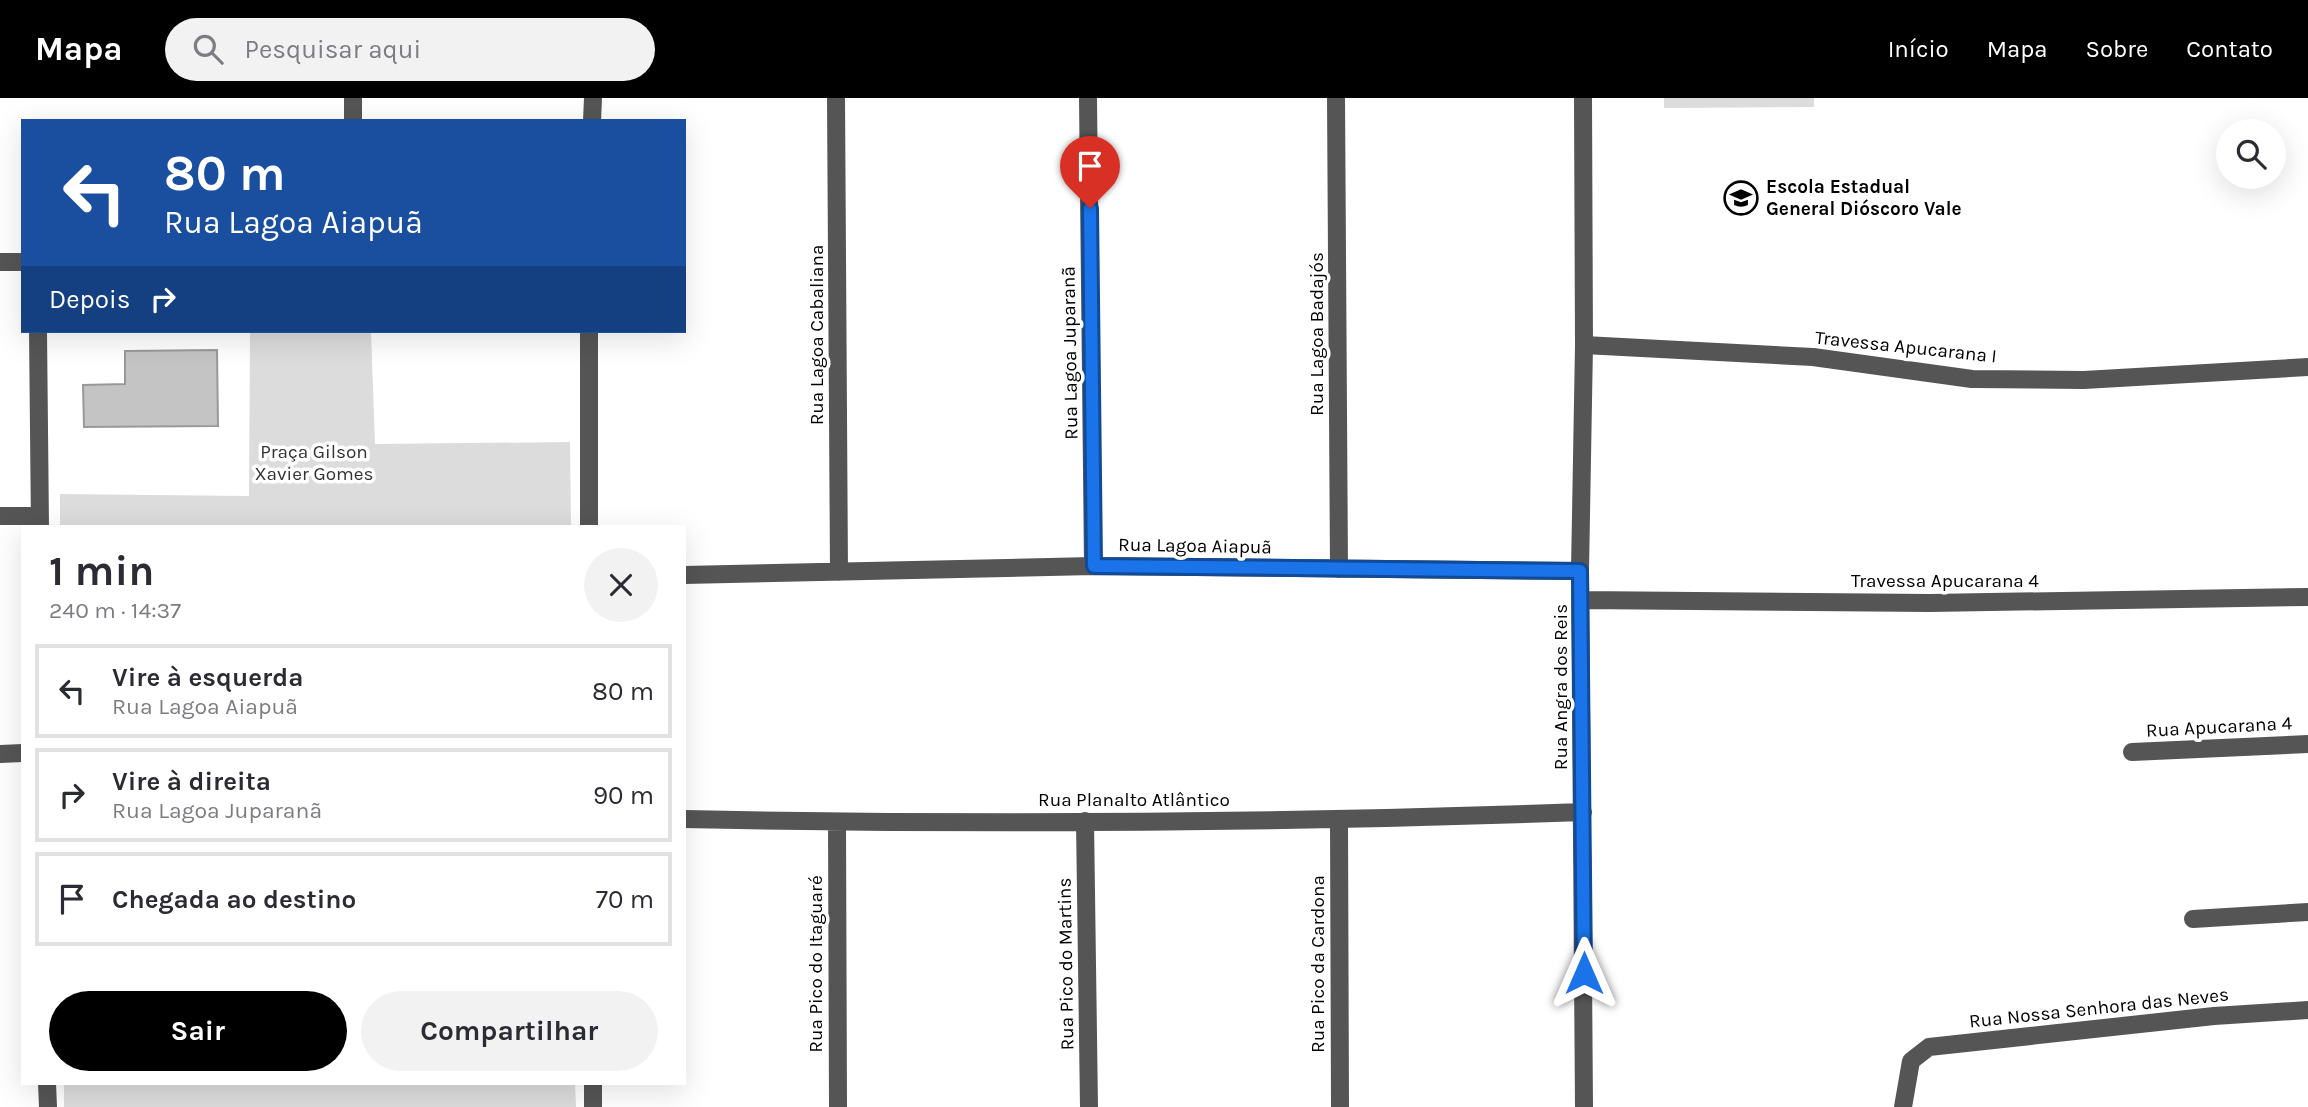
<!DOCTYPE html>
<html lang="pt">
<meta charset="utf-8">
<style>
:root{--surface:#fff;--page:#f2f2f3;--text:#2b2b33;--muted:#7c7c81;--line:#e1e1e2;--accent:#000}
body{margin:0;font-family:Karla,sans-serif;background:var(--page);color:var(--text);height:100vh;display:flex;flex-direction:column;font-size:26px;white-space:nowrap}
*{box-sizing:border-box;margin:0}
p{font-size:23px;color:var(--muted)}
.icon{flex:none;width:38px;height:38px;fill:none;stroke:currentColor;stroke-width:2;stroke-linecap:round;stroke-linejoin:round}
.map{position:relative;flex:1;overflow:hidden}
.drawer{position:absolute;left:21px;top:427px;width:665px;height:560px;display:flex;flex-direction:column;background:var(--surface);border-radius:0px;box-shadow:0 7px 28px #0002}
.drawer>*{flex:none}
.banner{position:absolute;left:21px;top:21px;width:665px;height:214px;border-radius:0px;box-shadow:0 7px 28px #0002;background:#1a4fa0;color:#fff;overflow:hidden}
.buttons{position:absolute;left:2216px;top:21px;display:grid;gap:14px}
.buttons a{display:grid;place-items:center;width:70px;height:70px;border-radius:50%;background:var(--surface);box-shadow:0 7px 28px #0002;font-size:35px}
.pin{position:absolute;display:grid;place-items:center;width:60px;height:60px;color:#fff;margin:-72px -30px;border-radius:50% 50% 50% 0;rotate:-45deg;box-shadow:0 0 7px #0007}
.pin .icon{rotate:45deg}
.me{position:absolute;width:77px;margin:-38px;rotate:0deg;stroke-linejoin:round;filter:drop-shadow(0 0 5px #0008)}
.turn{display:flex;align-items:center;gap:24px;height:147px;padding:0 28px;font-size:32px}
.turn .icon{width:91px;height:91px;stroke-width:2.5}
.turn b{display:block;font-size:49px;line-height:60px}
.then{display:flex;align-items:center;height:66px;padding:0 28px;background:#0003;gap:14px;font-size:26px}
.round{display:grid;place-items:center;flex:none;width:74px;height:74px;border-radius:37px;background:var(--page)}
.overview{display:flex;align-items:center;justify-content:space-between;height:119px;padding:0 28px}
h1{font-size:42px;font-weight:700;line-height:52px}
.cta{display:flex;gap:14px;margin-top:auto;padding:14px 28px}
.cta a{flex:1;height:80px;border-radius:42px;background:var(--accent);color:#fff;font-size:28px;font-weight:700;line-height:80px;text-align:center}
.cta a+a{background:var(--page);color:var(--text)}
ul{padding:0;list-style:none}
li{display:flex;align-items:center;gap:21px;height:94px;margin:0 14px 10px;padding:0 14px;border:4px solid var(--line);border-radius:0px}
li div{flex:1}
li b{display:block;font-size:26px}
li em{font-style:normal}
header{display:flex;align-items:center;gap:42px;box-sizing:border-box;height:98px;padding:0 35px;background:var(--accent);color:#fff}
header strong{font-size:33px}
nav{display:flex;gap:38px;margin-inline-start:auto;font-size:24px}
.search{width:490px;height:63px;background:var(--page);display:flex;align-items:center;gap:18px;box-sizing:border-box;padding:0 24px;border-radius:38px;color:var(--muted);font-size:26px}
.map>svg:first-child{display:block}
.green{fill:#dcdcdc}
.building{fill:#c4c4c4;stroke:#999;stroke-width:2}
.lines{fill:none;stroke-linecap:round;stroke-linejoin:round}
.minor{stroke:#555;stroke-width:18}
.route-casing{stroke:#114b97;stroke-width:18}
.route{stroke:#1a73e8;stroke-width:12}
.labels{text-anchor:middle;dominant-baseline:central;stroke-width:7;stroke-linejoin:round;paint-order:stroke}
.poi-label{font-size:19px;font-weight:bold;fill:#000;stroke:#fff;text-anchor:start}
.street-label{font-size:19px;fill:#000;stroke:#fff}
.park-label{font-size:19px;fill:#333;stroke:#fff}
</style>
<header>
<strong>Mapa</strong>
<div class="search"><svg class="icon" aria-label="search" viewBox="0 0 24 24"><circle cx="10" cy="10" r="6"/><path d="M15 15l6 6"/></svg>Pesquisar aqui</div>
<nav><a>Início</a><a>Mapa</a><a>Sobre</a><a>Contato</a></nav>
</header>
<div class="map">
<svg width="2308" height="1009" viewBox="0 0 2308 1009">
<rect width="100%" height="100%" fill="#fff"/>
<path class="green" d="M1664 0H1814V9L1664 10Z
M250 233H371L375 346 570 344 571 429H60V396L249 398Z
M64 985H575L576 1009H64Z"/>
<path class="building" d="M217 252 218 328 84 329 83 287 125 286V253Z"/>
<g class="lines">
<path class="minor" d="M353 0V23
M836 0 839 474
M1088 0 1093 468
M1336 0 1339 471
M1583 0 1584 247 1580 473 1584 1009
M592 23 593 0
M0 164H23
M38 233 40 429
M589 233V429
M1584 247 1813 259 1972 281 2084 282 2308 269
M0 418H40
M684 477 1093 468 1580 473
M1582 502 1930 505 2308 499
M2132 654 2308 646
M0 656 23 655
M684 721C984 727 1284 725 1583 714
M1085 723 1089 1009
M1339 723 1340 1009
M837 724 838 1009
M2193 821 2308 814
M47 985 48 1009
M593 985V1009
M1903 1009 1911 963 1929 949 2214 918 2308 912"/>
</g>
<g class="lines">
<defs>
<path id="route" d="M1090 110 1094 468 1580 473 1584 875"/>
</defs>
<use href="#route" class="route-casing"/>
<use href="#route" class="route"/>
</g>
<defs>
<symbol id="school-ring" viewBox="-11 -11 22 22"><circle r="9.5" fill="#fff" stroke="#000" stroke-width="1.5"/><path d="M0-5L7-2L0 1L-7-2ZM-4 1L0 2.5L4 1V4Q0 6-4 4Z" fill="#000"/></symbol>
</defs>
<g fill-rule="evenodd">
<use href="#school-ring" x="1722" y="81" width="38" height="38"/>
</g>
<g class="labels">
<g class="poi-label">
<text x="1766" y="89">Escola Estadual<tspan x="1766" dy="22">General Dióscoro Vale</tspan></text>
</g>
<g class="street-label">
<text transform="translate(1317 236) rotate(-90)">Rua Lagoa Badajós</text>
<text transform="translate(817 237) rotate(-90)">Rua Lagoa Cabaliana</text>
<text transform="translate(1906 249) rotate(6)">Travessa Apucarana I</text>
<text transform="translate(1070 255) rotate(-91)">Rua Lagoa Juparanã</text>
<text transform="translate(1195 448) rotate(1)">Rua Lagoa Aiapuã</text>
<text x="1945" y="483">Travessa Apucarana 4</text>
<text transform="translate(1561 589) rotate(-90)">Rua Angra dos Reis</text>
<text transform="translate(2219 629) rotate(-3)">Rua Apucarana 4</text>
<text x="1134" y="702">Rua Planalto Atlântico</text>
<text transform="translate(816 866) rotate(-90)">Rua Pico do Itaguaré</text>
<text transform="translate(1066 866) rotate(-91)">Rua Pico do Martins</text>
<text transform="translate(1318 866) rotate(-90)">Rua Pico da Cardona</text>
<text transform="translate(2099 910) rotate(-6)">Rua Nossa Senhora das Neves</text>
</g>
<g class="park-label">
<text x="314" y="354">Praça Gilson<tspan x="314" dy="22">Xavier Gomes</tspan></text>
</g>
</g>
</svg>
<div class="buttons">
<a><svg class="icon" aria-label="search" viewBox="0 0 24 24"><circle cx="10" cy="10" r="6"/><path d="M15 15l6 6"/></svg></a>
</div>
<div class="pin" style="left:1090px;top:110px;background:#d93025"><svg class="icon" aria-label="arrive" viewBox="0 0 24 24"><path d="M6 21V4h12l-3 4 3 4H6"/></svg></div>
<svg class="me" style="left:1584px;top:875px" viewBox="-20 -20 40 40"><path d="M0-17L14 15 0 8-14 15z" fill="#1a73e8" stroke="#fff" stroke-width="4"/></svg>
<div class="banner">
<div class="turn"><svg class="icon" aria-label="left" viewBox="0 0 24 24"><path d="M17 20v-9H6M10 6l-5 5 5 5"/></svg><div><b>80 m</b>Rua Lagoa Aiapuã</div></div>
<div class="then">Depois<svg class="icon" aria-label="right" viewBox="0 0 24 24"><path d="M7 20v-9h11M14 6l5 5-5 5"/></svg></div>
</div>
<section class="drawer">
<div class="overview"><div><h1>1 min</h1><p>240 m · 14:37</p></div><a class="round"><svg class="icon" aria-label="close" viewBox="0 0 24 24"><path d="M6 6l12 12M18 6L6 18"/></svg></a></div>
<ul>
<li><svg class="icon" aria-label="left" viewBox="0 0 24 24"><path d="M17 20v-9H6M10 6l-5 5 5 5"/></svg><div><b>Vire à esquerda</b><p>Rua Lagoa Aiapuã</p></div><em>80 m</em></li>
<li><svg class="icon" aria-label="right" viewBox="0 0 24 24"><path d="M7 20v-9h11M14 6l5 5-5 5"/></svg><div><b>Vire à direita</b><p>Rua Lagoa Juparanã</p></div><em>90 m</em></li>
<li><svg class="icon" aria-label="arrive" viewBox="0 0 24 24"><path d="M6 21V4h12l-3 4 3 4H6"/></svg><div><b>Chegada ao destino</b></div><em>70 m</em></li>
</ul>
<div class="cta"><a>Sair</a><a>Compartilhar</a></div>
</section>
</div>
